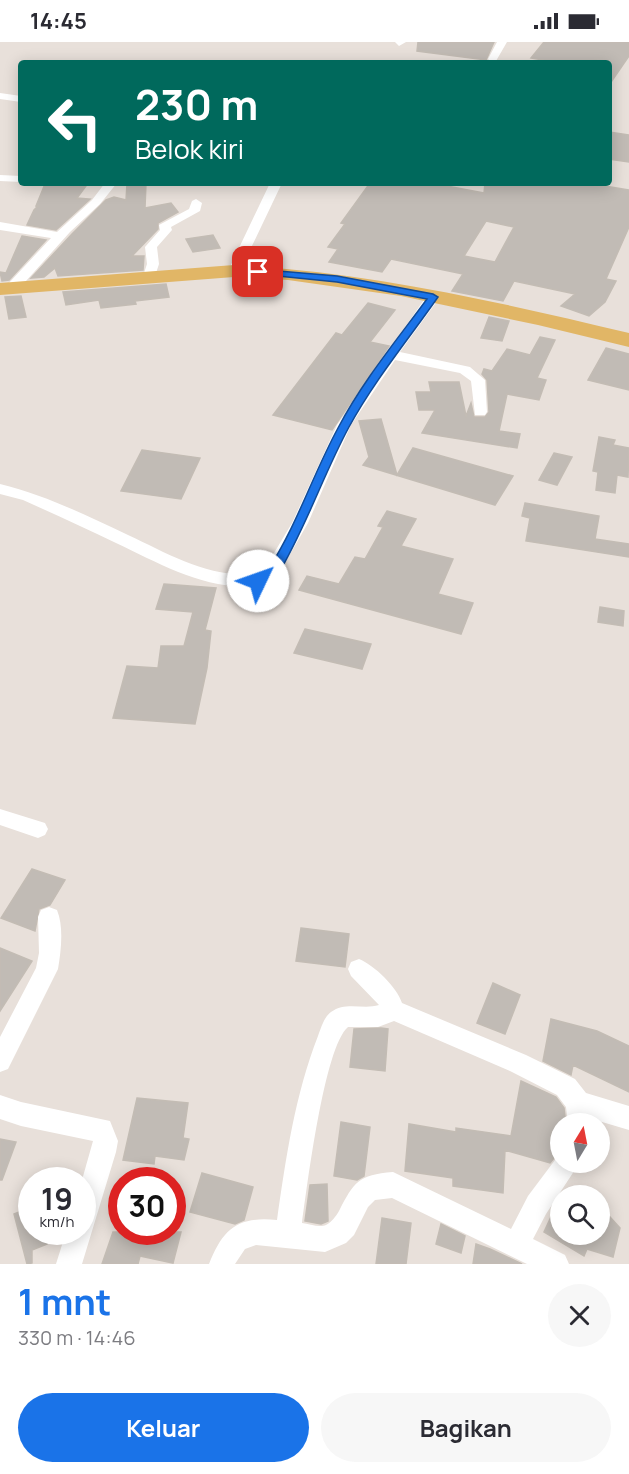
<!DOCTYPE html>
<html lang="id">
<meta charset="utf-8">
<style>
:root{--surface:#fff;--page:#f7f7f7;--text:#2b2b33;--muted:#7c7c81;--accent:#1a73e8}
body{margin:0;font-family:Manrope,sans-serif;background:var(--page);color:var(--text);height:100vh;display:flex;flex-direction:column;font-size:22px;white-space:nowrap}
*{box-sizing:border-box;margin:0}
p{font-size:20px;color:var(--muted)}
.icon{flex:none;width:33px;height:33px;fill:none;stroke:currentColor;stroke-width:2;stroke-linecap:round;stroke-linejoin:round}
.map{position:relative;height:1222px;overflow:hidden}
.drawer{display:flex;flex-direction:column;background:var(--surface);flex:1}
.drawer>*{flex:none}
.hud{position:absolute;left:18px;top:18px;width:594px;height:126px;border-radius:6px;box-shadow:0 3px 15px #0003;background:#00695c;color:#fff;overflow:hidden}
.needle{width:39px;rotate:10deg}
.controls{position:absolute;left:550px;top:1071px;display:grid;gap:12px}
.controls a{display:grid;place-items:center;width:60px;height:60px;border-radius:50%;background:var(--surface);box-shadow:0 3px 15px #0003;font-size:30px}
.speed{position:absolute;left:18px;top:1125px;display:flex;gap:12px;font-size:30px;font-weight:700;text-align:center}
.speed>*{display:grid;place-content:center;width:78px;height:78px;border-radius:50%;background:var(--surface);box-shadow:0 3px 15px #0003;line-height:1}
.speed small{font-size:15px;font-weight:400}
.speed .limit{border:9px solid #d22;background:#fff;color:#111}
.pin{position:absolute;display:grid;place-items:center;width:51px;height:51px;color:#fff;margin:-26px;border-radius:12px;box-shadow:0 3px 9px #0006}
.me{position:absolute;width:66px;margin:-33px;rotate:48deg;stroke-linejoin:round;filter:drop-shadow(0 0 4px #0008)}
.turn{display:flex;align-items:center;gap:21px;height:126px;padding:0 18px;font-size:27px}
.turn .icon{width:78px;height:78px;stroke-width:2.5}
.turn b{display:block;font-size:42px;line-height:51px}
.round{display:grid;place-items:center;flex:none;width:63px;height:63px;border-radius:32px;background:var(--page)}
.head{display:flex;align-items:center;justify-content:space-between;height:102px;padding:0 18px}
h1{font-size:36px;font-weight:700;line-height:45px;color:var(--accent)}
.action{display:flex;gap:12px;margin-top:auto;padding:12px 18px}
.action a{flex:1;height:69px;border-radius:36px;background:var(--accent);color:#fff;font-size:24px;font-weight:700;line-height:69px;text-align:center}
.action a+a{background:var(--page);color:var(--text)}
.status{display:flex;justify-content:space-between;align-items:center;height:42px;padding:0 30px;background:var(--surface);direction:ltr}
.status svg{height:16px;fill:currentColor}
.map>svg:first-child{display:block}
.building{fill:#c1bbb5;stroke:#c3bcb4;stroke-width:1.5;fill-rule:evenodd}
.lines{fill:none;stroke-linecap:round;stroke-linejoin:round}
.street{fill:#fff;fill-rule:evenodd}
.primary{fill:#e1b666;fill-rule:evenodd}
.route{fill:#1a73e8;stroke:#114b97;stroke-width:1.5}
</style>
<div class="status"><b>14:45</b><svg viewBox="0 0 49 12"><path d="M0 12V9h3v3zM5 12V6h3v6zM10 12V3h3v9zM15 12V0h3v12zM26 1h20v11H26zM47 4h2v5h-2z"/></svg></div>
<div class="map">
<svg width="629" height="1222" viewBox="0 0 629 1222">
<rect width="100%" height="100%" fill="#e8e0da"/>
<path class="building" d="M418 0H494L486 18 417 9Z
M544 0H629V14L609 43V21H560L531 16Z
M609 90 629 93V120L609 117Z
M146 141 145 166 171 161 178 170 158 181V187L132 214H144L143 228 58 234 55 226 44 235 31 236 72 192 106 158 114 155 126 158 127 142Z
M370 141H431L484 151 485 141H587L629 148V185L606 237 616 239 605 260 589 274 561 264 575 252 514 239 503 259 452 249 463 232 391 217 382 230 329 220 338 207 328 205 345 182 341 181ZM486 179 514 185 495 220 464 214Z
M45 142 86 144 77 156 90 157 56 188 27 183 34 168 38 164H36Z
M213 193 220 206 193 210 186 197Z
M22 194 46 198 9 238 2 239 0 230 6 231Z
M166 242 169 255 135 259 136 262 101 266 99 258 66 263 63 250Z
M21 254 26 275 9 277 5 255Z
M368 261 395 268 370 300 389 304 332 388 273 373 336 291 342 293Z
M489 275 509 279 502 299 481 296Z
M540 295 555 298 537 336 546 338 539 358 507 352 499 389 520 392 517 406 422 391 435 368H419L416 350H431L429 340H459L466 374 471 361 474 375H485L489 370 487 338 482 332 484 327 492 329 507 307 530 313Z
M606 306 629 312V348L588 338Z
M381 377 397 433 413 406 513 434 495 463 363 423 369 415 359 379Z
M599 395 615 398 613 403 629 406 628 435 617 433 615 451 596 448 598 430 593 429Z
M142 408 200 416 181 457 121 449Z
M554 411 572 415 557 443 539 438Z
M525 461 599 474 595 497 629 502V515L526 499 530 476 522 474Z
M387 469 416 477 401 504 453 517 438 552 473 561 461 592 299 548 307 534 339 542 355 515 365 517 383 485 378 484Z
M164 542 216 546 205 588 211 589 207 626 195 682 113 676 127 624 158 626 161 604H184L193 570 156 567Z
M600 565 624 569 623 584 598 580Z
M305 587 371 602 362 627 294 611Z
M32 827 65 838 50 863 39 867 35 889 1 876Z
M301 886 349 892 345 925 296 919Z
M0 906 32 919 0 969Z
M493 941 520 953 505 992 477 981Z
M551 977 597 989 629 1004V1050L573 1023 571 1033 543 1019Z
M381 986 388 987 385 1029 350 1025 354 987Z
M521 1039 556 1055 564 1066 565 1075 564 1082H561L558 1111 550 1121 505 1108 503 1151 453 1144V1136L405 1129 409 1082 456 1090V1086L511 1094Z
M137 1056 188 1061 183 1096 189 1097 184 1118 155 1114 154 1122 123 1118Z
M341 1080 370 1085 364 1134 357 1138 334 1134Z
M0 1097 16 1100 2 1138H0Z
M202 1131 253 1145 244 1178 235 1182 190 1170Z
M327 1142 328 1179 321 1182 305 1179 310 1143Z
M561 1153V1192H602L609 1174 620 1186 613 1215 587 1207 584 1214 544 1190Z
M32 1165V1190H43L47 1202 32 1208V1221L27 1222 14 1172Z
M382 1176 411 1181 406 1222H376Z
M441 1182 465 1194 461 1211 436 1202Z
M113 1190H181L173 1221 140 1214 138 1222H102Z
M476 1202 490 1207 522 1222H473Z"/>
<g class="lines">
<path class="street" d="M395 0H406L399 4Z
M497 0H507L496 19H490L488 17Z
M0 51 21 54V60L0 57Z
M0 133 21 134V140L0 139Z
M105 141H117L100 162 70 190 17 249H7L6 246 7 243 51 196 0 188V180L57 190 92 158Z
M270 141H282L240 229 238 232H230L228 229Z
M196 157 202 161 200 169 171 185 172 188 157 205 159 222 155 234 149 238 144 237 143 234 147 222 145 205 160 188 159 183 189 167 192 159Z
M433 251 440 255 400 310 470 325 485 338 487 370 485 373H475L471 339 460 331 395 318 351 383 308 481 274 540C218 556 165 524 116 501 85 486 54 472 23 458L0 452V442C45 453 86 473 128 493 171 513 213 539 262 531L292 481 337 383 428 252Z
M0 767 45 781 48 787 45 793 38 796 0 783Z
M49 865 57 868C64 885 61 909 58 927L8 1027 0 1030V995L36 926 39 911 38 875 41 868Z
M359 917C374 923 397 945 402 961L526 1013 575 1037 586 1051 629 1064V1088L592 1077V1082H568L566 1065 557 1053 510 1029 394 979 378 985H348C324 1005 307 1146 302 1181 309 1182 320 1186 326 1183 332 1180 336 1174 339 1169 354 1140 358 1133 393 1130L511 1187 528 1154 561 1110V1120H580L546 1172 533 1197 565 1213 569 1222H527L392 1156 375 1158 368 1165 354 1193 346 1201 325 1210 256 1203 245 1207 235 1222H209C223 1187 237 1174 277 1178 286 1115 295 1053 318 994 321 986 324 975 331 970 346 959 363 968 379 963L351 934 348 927 351 920Z
M0 1053 21 1060 110 1079 118 1099 116 1110 82 1222H56L66 1190H82V1138L93 1099 21 1084 0 1077Z"/>
<path class="primary" d="M234 223C368 230 499 260 629 291V305L538 283 401 254 288 238 234 235 0 253V241Z"/>
</g>
<path class="route" d="M255 227 337 234 433 252 438 255C408 298 374 339 349 385 323 433 306 486 277 534L272 540 258 544 251 539C256 533 264 534 269 526 297 483 313 432 338 386 362 340 396 299 427 257L337 240 258 232 253 230Z"/>
</svg>
<div class="controls">
<a><svg class="needle" viewBox="-14 -14 28 28"><path d="M0-13l5 13h-10z" fill="#e53935"/><path d="M0 13l5-13h-10z" fill="#7c7c81"/></svg></a>
<a><svg class="icon" aria-label="search" viewBox="0 0 24 24"><circle cx="10" cy="10" r="6"/><path d="M15 15l6 6"/></svg></a>
</div>
<div class="speed"><div>19<small>km/h</small></div><div class="limit">30</div></div>
<div class="pin" style="left:258px;top:230px;background:#d93025"><svg class="icon" aria-label="arrive" viewBox="0 0 24 24"><path d="M6 21V4h12l-3 4 3 4H6"/></svg></div>
<svg class="me" style="left:258px;top:539px" viewBox="-20 -20 40 40"><circle r="19" fill="#fff"/><path d="M0-13L10 11 0 6-10 11z" fill="#1a73e8"/></svg>
<div class="hud">
<div class="turn"><svg class="icon" aria-label="left" viewBox="0 0 24 24"><path d="M17 20v-9H6M10 6l-5 5 5 5"/></svg><div><b>230 m</b>Belok kiri</div></div>
</div>
</div>
<section class="drawer">
<div class="head"><div><h1>1 mnt</h1><p>330 m · 14:46</p></div><a class="round"><svg class="icon" aria-label="close" viewBox="0 0 24 24"><path d="M6 6l12 12M18 6L6 18"/></svg></a></div>
<div class="action"><a>Keluar</a><a>Bagikan</a></div>
</section>
